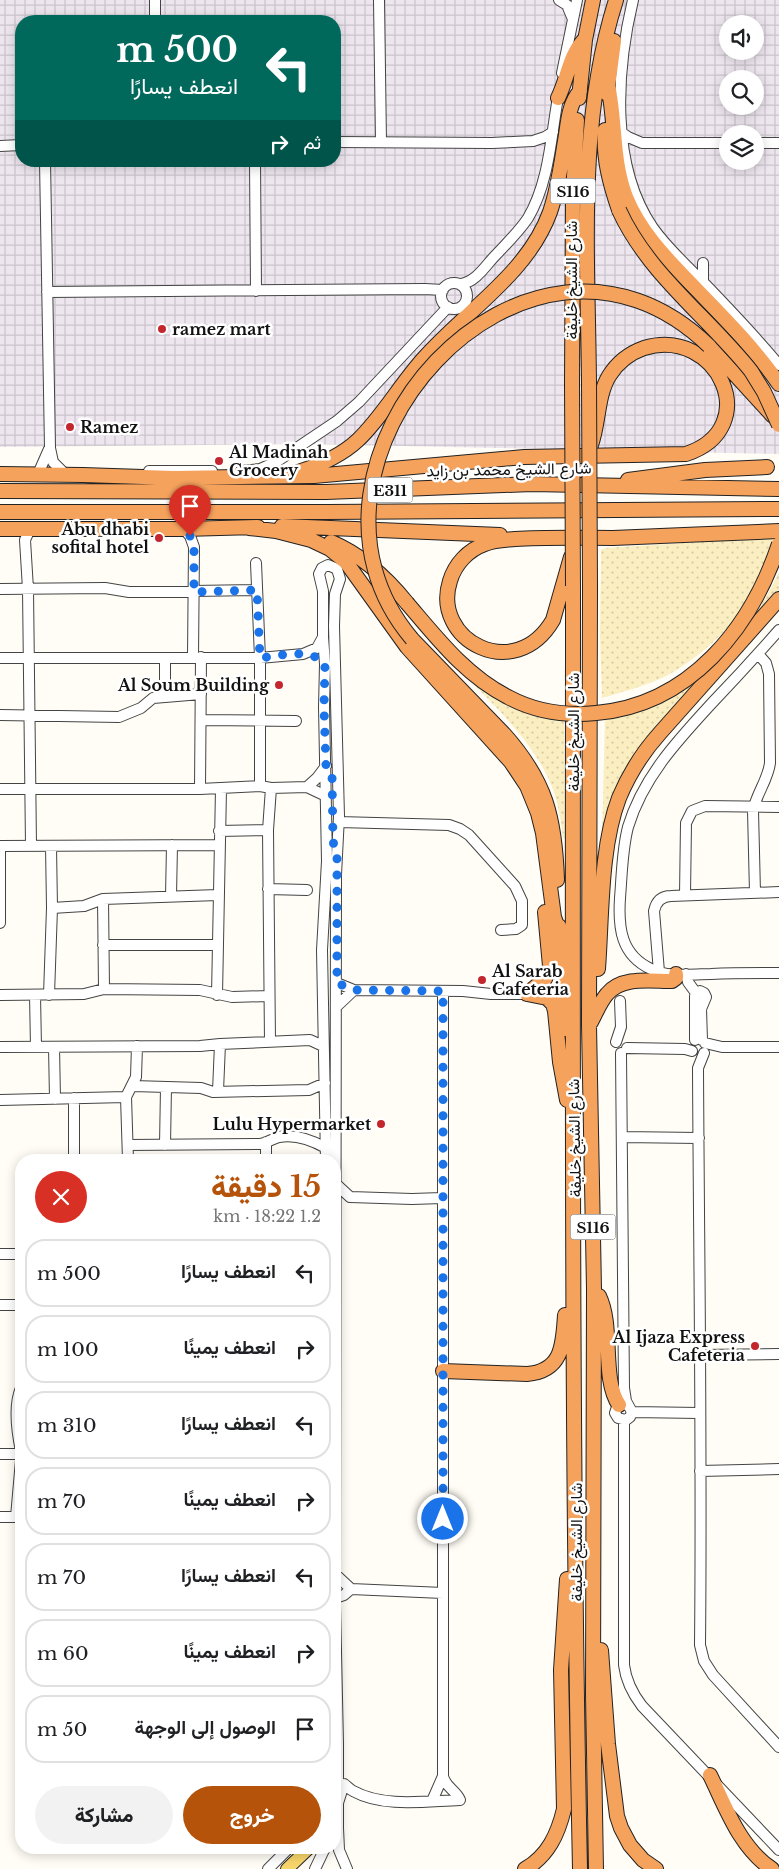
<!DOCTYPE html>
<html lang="ar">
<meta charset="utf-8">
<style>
:root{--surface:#fff;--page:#f2f2f2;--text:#202124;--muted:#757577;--line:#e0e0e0;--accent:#b45309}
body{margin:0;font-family:"Libre Baskerville",Vazirmatn,serif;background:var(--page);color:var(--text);direction:rtl;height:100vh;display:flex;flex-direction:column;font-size:19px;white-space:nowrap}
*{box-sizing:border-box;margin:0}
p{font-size:16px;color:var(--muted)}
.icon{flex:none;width:28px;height:28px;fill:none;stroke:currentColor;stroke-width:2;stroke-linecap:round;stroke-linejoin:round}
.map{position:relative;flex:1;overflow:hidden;direction:ltr}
.drawer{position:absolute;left:15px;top:1154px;width:326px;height:700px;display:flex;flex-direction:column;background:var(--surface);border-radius:20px;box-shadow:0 2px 12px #0003;direction:rtl}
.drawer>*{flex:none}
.hud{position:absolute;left:15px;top:15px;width:326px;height:152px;border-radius:20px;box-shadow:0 2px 12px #0003;direction:rtl;background:#00695c;color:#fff;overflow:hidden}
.buttons{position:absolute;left:719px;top:15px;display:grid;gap:10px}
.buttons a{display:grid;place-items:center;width:45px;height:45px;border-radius:50%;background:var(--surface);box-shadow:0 2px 12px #0003;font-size:25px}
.pin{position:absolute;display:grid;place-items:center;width:42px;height:42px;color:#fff;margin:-51px -21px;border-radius:50% 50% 50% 0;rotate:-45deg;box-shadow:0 0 5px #0007}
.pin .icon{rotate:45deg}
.me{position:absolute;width:55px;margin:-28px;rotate:0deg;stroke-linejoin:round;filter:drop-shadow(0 0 4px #0008)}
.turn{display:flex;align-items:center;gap:18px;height:105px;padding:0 20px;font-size:22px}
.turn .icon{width:65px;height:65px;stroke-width:2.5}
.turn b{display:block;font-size:35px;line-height:42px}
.then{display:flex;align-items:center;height:48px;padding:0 20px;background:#0003;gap:10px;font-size:19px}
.round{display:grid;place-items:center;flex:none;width:52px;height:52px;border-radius:26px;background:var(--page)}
.overview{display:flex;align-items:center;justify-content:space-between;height:85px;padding:0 20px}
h1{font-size:30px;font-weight:800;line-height:38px;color:var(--accent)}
.cta{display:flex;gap:10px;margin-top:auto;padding:10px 20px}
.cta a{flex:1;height:58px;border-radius:30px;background:var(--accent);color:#fff;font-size:20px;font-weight:800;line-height:58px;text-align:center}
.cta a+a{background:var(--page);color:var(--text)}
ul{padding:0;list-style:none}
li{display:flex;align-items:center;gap:15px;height:68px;margin:0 10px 8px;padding:0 10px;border:2px solid var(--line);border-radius:20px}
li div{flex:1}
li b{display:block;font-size:19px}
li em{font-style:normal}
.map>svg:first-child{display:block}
.industrial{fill:url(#industrial-grid);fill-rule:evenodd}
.sand{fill:url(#sand-dots)}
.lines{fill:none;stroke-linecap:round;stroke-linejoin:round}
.minor-casing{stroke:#444;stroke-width:12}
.major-casing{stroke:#222;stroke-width:14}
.highway-casing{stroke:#222;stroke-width:16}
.minor{stroke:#fff;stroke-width:10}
.major{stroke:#f9d66b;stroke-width:12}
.highway{stroke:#f5a25d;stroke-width:14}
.highway-bridge-casing{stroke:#222;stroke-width:16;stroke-linecap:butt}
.highway-bridge{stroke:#f5a25d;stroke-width:14}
.route{stroke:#1a73e8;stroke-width:9;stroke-dasharray:0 16.2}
.poi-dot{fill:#c4262e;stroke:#fff;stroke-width:2}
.labels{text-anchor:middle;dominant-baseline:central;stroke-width:5;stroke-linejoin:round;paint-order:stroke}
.shield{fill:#fff;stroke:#585858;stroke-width:1}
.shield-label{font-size:15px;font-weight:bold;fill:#111}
.street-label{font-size:16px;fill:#111;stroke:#fff}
.poi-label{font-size:16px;font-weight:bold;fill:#111;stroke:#fff;text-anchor:start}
</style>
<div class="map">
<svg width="779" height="1869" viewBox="0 0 779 1869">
<defs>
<pattern id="industrial-grid" width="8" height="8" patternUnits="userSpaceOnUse" patternTransform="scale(1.25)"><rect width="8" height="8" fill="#eee6ef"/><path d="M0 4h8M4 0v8" fill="none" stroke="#cbc4cc"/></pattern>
<pattern id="sand-dots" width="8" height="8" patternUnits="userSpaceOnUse" patternTransform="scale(1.25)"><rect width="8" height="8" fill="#fbeec1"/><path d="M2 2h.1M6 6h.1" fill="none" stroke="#d6cba5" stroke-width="1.8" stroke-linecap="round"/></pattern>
</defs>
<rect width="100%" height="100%" fill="#fffdf5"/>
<path class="industrial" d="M0 0H779V454L305 444 0 447ZM21 21H335V161H21ZM728 24H755V51H728ZM728 79H755V106H728ZM728 134H755V161H728Z"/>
<path class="sand" d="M775 537C770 550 767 564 761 577 742 619 704 656 664 677 644 686 623 692 602 698L600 635 601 550 606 548Z
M779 572V593L663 723 602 842 605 718C628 713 652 708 673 695 716 669 759 617 779 572Z
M466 676 564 717 565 839 563 837C561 822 559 807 554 792 537 745 499 711 466 676Z"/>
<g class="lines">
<defs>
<path id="minor" d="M155 0V21
M379 0 381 142
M559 0 567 5 572 17
M633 0C616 71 610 166 653 228 668 249 687 266 705 284 730 310 756 337 779 365
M562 73 577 0
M622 133 628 137 642 143H728
M335 142 492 143 533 141 545 137 553 132
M755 143H779
M0 146 21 145
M45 161 50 448 53 462 65 474
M255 161 256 291
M703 263V282
M441 296a13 13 0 1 1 26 0a13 13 0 1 1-26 0Z
M461 284C475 282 484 268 493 258 505 245 518 233 528 218 550 181 551 133 559 92
M47 292 425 289 443 290
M149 471H212
M241 471 260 469 276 462 337 421 359 402 448 307
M38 474 49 449
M30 529 25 540 28 589 31 846
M184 529 190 536 194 547 193 657
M256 563 260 658V786
M0 589 105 588 129 592 257 590
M779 630C757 655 735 679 712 703 678 740 643 777 628 827 622 850 622 874 620 898 618 928 621 955 651 969 669 978 691 974 711 974 734 973 756 973 779 973
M0 658H260L303 654 317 648 323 637
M165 697V658
M0 715 119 717 141 708 153 698 201 694
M201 720 296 721
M307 787 317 778 326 766
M0 789H200L260 786 271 788 307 787 326 796
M200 789 201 657
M339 822 449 825 460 829 469 835 515 886 522 901V925L516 929 501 930
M219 831 268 830
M0 846 219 845
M268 889 307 890
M755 893 753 811C756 794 768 780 770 763L769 674 766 663 758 654
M685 895 686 823 692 811 705 806 779 807
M171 896 172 845
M103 899 104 989
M52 908 84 906 103 899 218 895
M0 923V846
M103 945H216
M659 972 654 911C656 902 661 896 671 896L779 892
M686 974 688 982 696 993
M337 983 354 990 463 991 491 994H527
M0 995 84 994 104 989 200 990 232 997 268 996
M35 995 36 1047
M49 995 52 908 51 846
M217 995 221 789
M336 1007 354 990
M695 1040V996L700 991 704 993 706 997 701 1009 702 1040
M270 1042 268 830 271 788
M616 1042 621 1027 620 1001
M705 1043 722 1047H779
M0 1047 200 1046 220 1044 310 1040 323 1046
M54 1047 55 1099
M627 1048 685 1049 692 1051
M621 1053 624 1388 626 1401 632 1412 630 1417 626 1420 618 1418 615 1413 617 1407 621 1404 628 1405
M704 1053 698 1068C699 1260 702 1452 700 1645L704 1661 713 1675 779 1747
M133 1086 201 1088 213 1092 309 1090 325 1083
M218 1091 220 1044
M74 1098V1160
M0 1100 126 1097
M622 1137 699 1138
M266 1142V1160
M128 1145 260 1144C266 1143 272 1139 279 1137 295 1134 312 1140 326 1148
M165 1145 166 1087
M128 1160 126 1097 136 1077 137 1046
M326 1160 322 950 327 861 324 707 325 664 323 637V591L319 574 322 568 328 565 337 569 340 579 335 594 334 626 339 816 336 875 335 1590
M337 1185 350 1197 412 1199 442 1198
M0 1254H21
M0 1305H21
M699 1355 779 1354
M21 1388C13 1406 17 1432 21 1451
M632 1412 699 1413
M624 1420V1665C626 1681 632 1693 642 1706L779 1850
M0 1454H21
M700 1471 779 1469
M0 1517H21
M16 1517 21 1460
M336 1575 351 1589 443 1593
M335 1598 344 1595 351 1589
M335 1605 338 1744V1828L339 1850 347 1869
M432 1801 443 1776
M338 1803 344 1784C347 1786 349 1789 353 1791 384 1808 426 1801 460 1800 456 1790 445 1787 443 1776V991
M268 1869 289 1848
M315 1869 325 1848"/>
<path id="major" d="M287 1869 309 1848"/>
<path id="highway" d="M608 85C616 122 612 161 626 197 641 234 669 261 697 290 726 320 755 349 779 384
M607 94 614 41
M558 98C568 78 569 56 584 40
M579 98 585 40 593 0
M605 130C603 158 610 184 619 210
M709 346 773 416
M572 383 573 195 577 120
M589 383C588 256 577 122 616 0
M298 472C320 465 341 456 358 440 383 416 401 383 425 357 467 310 528 273 550 212 558 189 561 165 565 141 568 124 568 105 580 91
M0 474 83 475 173 478 314 476 524 457 686 454C765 428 718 326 644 348 630 353 617 363 609 376 597 396 599 423 591 445
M628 480 705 470 767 467
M0 491 326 492 532 484 779 489
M0 512H326L779 509
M282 526 500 535
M249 528 276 531 311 540 330 549 346 562 407 647 511 762 527 786 538 813 543 833 554 917 560 934
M0 529H184L258 527
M331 542C362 555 386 577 407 603
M571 557 553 620C515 685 431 640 450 581 455 564 468 550 485 544 494 540 505 540 515 539 547 537 580 538 613 538 668 536 724 533 779 531
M573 586C573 1014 571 1441 580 1869
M590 586 589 1025 594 1289 593 1694 596 1869
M412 639 504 734C546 781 555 818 557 880
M559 926 566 1029
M598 969C602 916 600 848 619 798 629 774 643 752 660 733L779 599
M527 994 545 979 550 966 545 912
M527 994 547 998 553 1004 555 1011 560 1062 567 1100
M591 1022C596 1013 600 1002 607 994 622 976 650 981 672 981L676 978V974
M599 1296C614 1327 601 1378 619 1405
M443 1371 527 1374C563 1371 563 1344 565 1315
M601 1650 608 1744 617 1816 621 1828 630 1845 643 1860 656 1869
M710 1775C726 1808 740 1848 772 1869
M525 1869C548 1856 558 1834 564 1809L561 1670 567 1579"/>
</defs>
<use href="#minor" class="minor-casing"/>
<use href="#major" class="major-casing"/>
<use href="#highway" class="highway-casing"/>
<use href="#minor" class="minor"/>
<use href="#major" class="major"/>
<use href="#highway" class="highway"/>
<defs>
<path id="highway-bridge" d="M619 210C648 274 708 317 751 371L764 392 779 425
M572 383 573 586
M589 383 590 586
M407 603C437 638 466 676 508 697 536 712 566 716 596 713 690 705 751 628 779 544
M412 639C264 465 526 169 709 346"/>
</defs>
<use href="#highway-bridge" class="highway-bridge-casing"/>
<use href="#highway-bridge" class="highway-bridge"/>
</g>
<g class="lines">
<path class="route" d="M190 536 194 547V592L257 590 260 658C279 656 311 647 325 664L324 707 326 766 332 773 333 842 337 852V983L354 990 443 991V1519"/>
</g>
<g class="poi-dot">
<circle cx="162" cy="329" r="5"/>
<circle cx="70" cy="427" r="5"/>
<circle cx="219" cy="461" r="5"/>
<circle cx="159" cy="538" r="5"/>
<circle cx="279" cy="685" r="5"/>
<circle cx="482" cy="980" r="5"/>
<circle cx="381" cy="1124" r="5"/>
<circle cx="755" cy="1346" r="5"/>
</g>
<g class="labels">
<g class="shield">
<rect x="550.5" y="178.5" width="45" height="25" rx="4"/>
<rect x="367.5" y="477.5" width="45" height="25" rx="4"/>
<rect x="570.5" y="1214.5" width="45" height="25" rx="4"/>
</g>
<g class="shield-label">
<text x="573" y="191">S116</text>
<text x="390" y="490">E311</text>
<text x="593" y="1227">S116</text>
</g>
<g class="street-label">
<text transform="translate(571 280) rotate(-90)">شارع الشيخ خليفة</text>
<text transform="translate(509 469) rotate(-1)">شارع الشيخ محمد بن زايد</text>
<text transform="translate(573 732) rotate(-90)">شارع الشيخ خليفة</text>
<text transform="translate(574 1138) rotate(-91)">شارع الشيخ خليفة</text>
<text transform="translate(576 1542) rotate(-90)">شارع الشيخ خليفة</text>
</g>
<g class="poi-label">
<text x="172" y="329">ramez mart</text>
<text x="80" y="427">Ramez</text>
<text x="229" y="452">Al Madinah<tspan x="229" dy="18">Grocery</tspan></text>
<text x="149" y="529" text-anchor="end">Abu dhabi<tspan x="149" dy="18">sofital hotel</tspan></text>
<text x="269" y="685" text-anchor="end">Al Soum Building</text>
<text x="492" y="971">Al Sarab<tspan x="492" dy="18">Cafeteria</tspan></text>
<text x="371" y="1124" text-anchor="end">Lulu Hypermarket</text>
<text x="745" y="1337" text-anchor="end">Al Ijaza Express<tspan x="745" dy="18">Cafeteria</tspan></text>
</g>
</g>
</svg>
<div class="buttons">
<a><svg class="icon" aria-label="sound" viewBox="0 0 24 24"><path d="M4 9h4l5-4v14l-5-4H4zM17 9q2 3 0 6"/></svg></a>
<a><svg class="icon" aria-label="search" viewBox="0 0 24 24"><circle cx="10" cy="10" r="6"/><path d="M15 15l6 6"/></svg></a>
<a><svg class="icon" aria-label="layers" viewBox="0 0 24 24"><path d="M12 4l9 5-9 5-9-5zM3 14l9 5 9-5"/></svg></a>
</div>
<div class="pin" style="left:190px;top:536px;background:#d93025"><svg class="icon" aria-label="arrive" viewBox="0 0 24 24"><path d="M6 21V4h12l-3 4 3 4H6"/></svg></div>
<svg class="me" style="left:443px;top:1519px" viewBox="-20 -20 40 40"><circle r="17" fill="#1a73e8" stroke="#fff" stroke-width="3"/><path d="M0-11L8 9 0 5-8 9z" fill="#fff"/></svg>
<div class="hud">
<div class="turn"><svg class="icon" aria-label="left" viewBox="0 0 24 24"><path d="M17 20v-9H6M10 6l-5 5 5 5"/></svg><div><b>500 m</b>انعطف يسارًا</div></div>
<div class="then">ثم<svg class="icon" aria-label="right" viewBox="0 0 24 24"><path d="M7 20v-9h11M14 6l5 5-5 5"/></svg></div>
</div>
<section class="drawer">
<div class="overview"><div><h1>15 دقيقة</h1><p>1.2 km · 18:22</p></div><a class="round" style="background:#d93025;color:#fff"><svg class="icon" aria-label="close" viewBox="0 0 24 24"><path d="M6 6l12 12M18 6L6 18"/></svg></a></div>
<ul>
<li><svg class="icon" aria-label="left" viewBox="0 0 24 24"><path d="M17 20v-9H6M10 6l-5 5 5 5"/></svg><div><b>انعطف يسارًا</b></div><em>500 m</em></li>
<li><svg class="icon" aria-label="right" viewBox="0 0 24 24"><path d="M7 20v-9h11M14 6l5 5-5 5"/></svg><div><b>انعطف يمينًا</b></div><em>100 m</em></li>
<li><svg class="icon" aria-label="left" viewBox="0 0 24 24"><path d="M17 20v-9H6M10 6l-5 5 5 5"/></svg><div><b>انعطف يسارًا</b></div><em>310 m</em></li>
<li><svg class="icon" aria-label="right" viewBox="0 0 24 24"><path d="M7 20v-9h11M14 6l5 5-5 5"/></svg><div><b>انعطف يمينًا</b></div><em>70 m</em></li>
<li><svg class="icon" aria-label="left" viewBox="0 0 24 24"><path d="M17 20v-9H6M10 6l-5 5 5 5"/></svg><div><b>انعطف يسارًا</b></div><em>70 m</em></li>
<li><svg class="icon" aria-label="right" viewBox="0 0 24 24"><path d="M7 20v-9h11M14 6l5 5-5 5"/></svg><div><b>انعطف يمينًا</b></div><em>60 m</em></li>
<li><svg class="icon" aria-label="arrive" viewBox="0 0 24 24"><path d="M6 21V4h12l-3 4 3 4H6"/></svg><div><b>الوصول إلى الوجهة</b></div><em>50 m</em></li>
</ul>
<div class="cta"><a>خروج</a><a>مشاركة</a></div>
</section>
</div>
